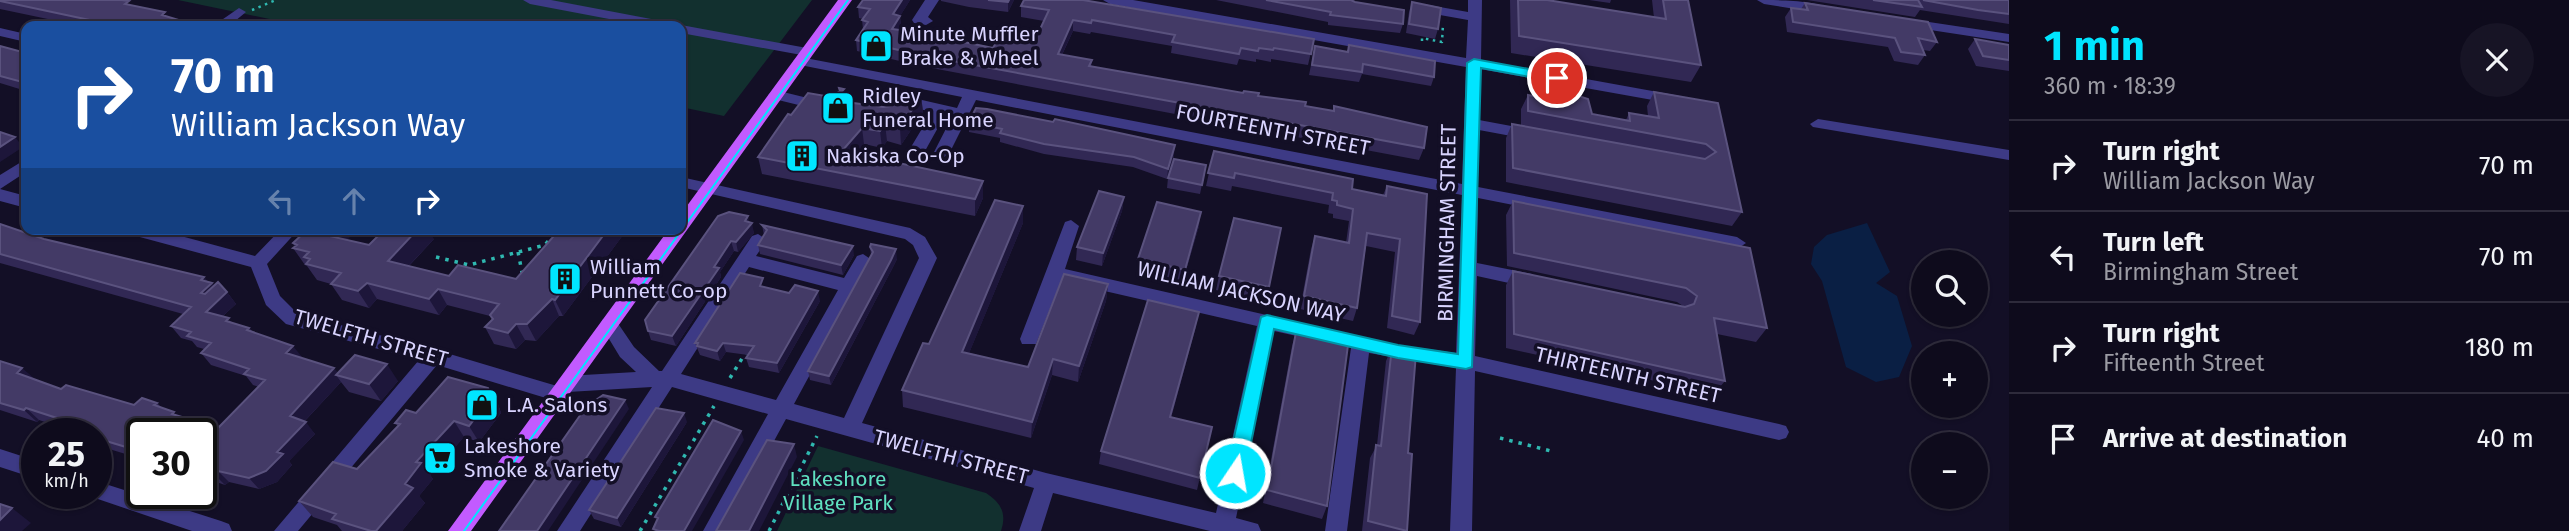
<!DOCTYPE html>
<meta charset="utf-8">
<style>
:root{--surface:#0e0b1c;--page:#171425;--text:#f1f3f6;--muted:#9b9ba3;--line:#2e2b3b;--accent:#00e5ff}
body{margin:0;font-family:"Fira Sans",sans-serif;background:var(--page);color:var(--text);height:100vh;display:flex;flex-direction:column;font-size:26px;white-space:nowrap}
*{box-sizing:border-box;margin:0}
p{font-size:23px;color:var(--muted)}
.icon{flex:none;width:38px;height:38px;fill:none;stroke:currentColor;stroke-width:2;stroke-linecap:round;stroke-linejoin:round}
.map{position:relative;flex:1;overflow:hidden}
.sheet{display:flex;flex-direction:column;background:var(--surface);width:560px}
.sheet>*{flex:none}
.banner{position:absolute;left:21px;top:21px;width:665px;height:214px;border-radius:14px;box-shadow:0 2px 5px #0004,0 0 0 2px var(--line);background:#1a4fa0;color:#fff;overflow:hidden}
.buttons{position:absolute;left:1911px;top:250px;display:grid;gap:14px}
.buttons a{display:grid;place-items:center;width:77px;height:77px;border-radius:50%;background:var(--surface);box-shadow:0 2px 5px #0004,0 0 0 2px var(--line);font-size:35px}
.speed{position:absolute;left:21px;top:418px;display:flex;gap:14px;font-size:35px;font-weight:700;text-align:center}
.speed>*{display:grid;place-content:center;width:91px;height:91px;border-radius:50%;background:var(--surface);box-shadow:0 2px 5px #0004,0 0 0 2px var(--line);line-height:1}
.speed small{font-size:18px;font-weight:400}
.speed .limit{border:4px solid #111;border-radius:10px;background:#fff;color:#111}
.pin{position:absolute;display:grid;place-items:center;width:60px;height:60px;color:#fff;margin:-30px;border:4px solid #fff;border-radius:50%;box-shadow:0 2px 7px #0007}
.me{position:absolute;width:77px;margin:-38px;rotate:12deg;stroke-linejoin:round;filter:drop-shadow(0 0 5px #0008)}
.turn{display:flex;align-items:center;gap:24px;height:147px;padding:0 35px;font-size:32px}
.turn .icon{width:91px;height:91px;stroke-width:2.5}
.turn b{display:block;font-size:49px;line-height:60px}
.lanes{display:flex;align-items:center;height:66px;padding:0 35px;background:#0003;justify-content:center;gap:35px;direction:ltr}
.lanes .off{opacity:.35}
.round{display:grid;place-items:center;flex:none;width:74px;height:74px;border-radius:37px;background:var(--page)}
.summary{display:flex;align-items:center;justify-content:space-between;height:119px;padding:0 35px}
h1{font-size:42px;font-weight:700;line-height:52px;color:var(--accent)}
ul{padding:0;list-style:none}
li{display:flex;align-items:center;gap:21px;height:91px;padding:0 35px;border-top:2px solid var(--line)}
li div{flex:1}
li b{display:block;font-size:26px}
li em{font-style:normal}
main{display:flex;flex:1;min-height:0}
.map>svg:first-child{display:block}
.green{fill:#12302f}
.water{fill:#0a1f44}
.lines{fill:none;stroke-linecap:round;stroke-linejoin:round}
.path-far1{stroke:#2fb8b0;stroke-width:2.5;stroke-dasharray:2.5 4.5;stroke-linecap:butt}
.path{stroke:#2fb8b0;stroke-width:3.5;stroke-dasharray:3.5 6;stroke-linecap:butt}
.minor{fill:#3d3a85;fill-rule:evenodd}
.major{fill:#c25bff;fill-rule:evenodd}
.tram{stroke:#00e5ff;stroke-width:2}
.wall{fill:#312854}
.shaded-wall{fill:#1d163a}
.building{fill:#433a66;stroke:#5a527e;stroke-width:2}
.route{fill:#00e5ff;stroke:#0095a6;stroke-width:2}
.labels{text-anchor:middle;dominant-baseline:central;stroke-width:7;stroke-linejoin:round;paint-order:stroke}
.poi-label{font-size:21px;fill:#d9d4ff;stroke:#130f26;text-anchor:start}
.street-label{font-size:21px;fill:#d9d4ff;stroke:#130f26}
.park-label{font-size:21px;fill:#5fe0c0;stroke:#130f26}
</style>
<main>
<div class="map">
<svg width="2009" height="531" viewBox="0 0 2009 531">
<rect width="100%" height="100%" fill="#130f26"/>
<path class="green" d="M178 0H812L724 116 681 107V26H303Z
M818 446 986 493C1001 503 1007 513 1001 531H777Z"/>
<path class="water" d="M1867 223 1890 272 1876 283 1897 296 1912 346 1899 377 1876 382 1846 367 1822 281 1811 264 1814 247 1827 235Z"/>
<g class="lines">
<path class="path-far1" d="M252 10 276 0
M1422 41V38L1442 42 1443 24
M553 236 558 229"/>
<path class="path" d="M518 252 523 277
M436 257 469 265 545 245 554 234
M730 378 746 352
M1500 438 1551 451
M640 531 714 406
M769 531 817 436"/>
<path class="minor" d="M523 0H551L667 22 674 26H646L530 4Z
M925 0H939L928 17 933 21 926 25 914 23 912 20Z
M1103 0H1133L1466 58 1468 20 1423 12 1416 8 1423 4 1468 12V0H1482L1481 60 1680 96 1682 99 1675 104 1480 69 1479 120 1532 130 1540 135 1532 140 1479 130 1478 187 1737 237 1746 243 1737 249 1478 198 1477 263 1532 274 1541 281 1532 288 1477 276 1475 356 1779 424 1786 426 1789 432 1786 438 1779 440 1475 371 1472 531H1450L1456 368 1369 353 1347 531H1325L1351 348 1274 331 1236 518 1258 524 1261 531H1210L1053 493 1041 531H1019L1034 488 786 419 725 531H703L768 414 672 387 580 531H557L652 387 568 392 566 400 559 402 437 365 298 531H274L419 360 286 324 266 305 251 267 125 233 123 229H155L255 256 281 229H299L267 264 280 296 298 314 433 349 557 386 559 379 566 376 636 372 620 357 600 324 603 319H615L634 347 659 371H662L752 236 758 234 767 240 756 256 844 278 857 256 863 254 872 260 794 404 844 418 919 258 913 245 905 239 681 187V177L910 228 925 237 937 258 862 423 1046 473 1216 513 1257 326 1061 281 1036 344H1022L1020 339 1065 222 1071 220 1079 226 1065 269 1398 345 1456 353 1462 195 976 100 949 154 941 159 933 154 952 117 945 115 925 151H913L911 147 932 112 895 103 892 100 900 95 957 108 962 97 800 65 793 61 800 57 1462 184 1466 67 1110 4ZM749 267 838 290 776 400 681 374Z
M1757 0C1777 0 1818 0 1833 10L1826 14 1764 4Z
M239 8 246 12 229 26H213Z
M1909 19 2009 34V42L1904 26V20Z
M681 25 807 48 814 52 807 56 681 33V26H676Z
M0 28 26 34V42L0 36Z
M775 90 828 103 831 106 823 111 770 98 768 95Z
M1818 119 2009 150V160L1813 127 1810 124Z
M26 159V172L0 189V175Z
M0 189 26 196V208L0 201Z
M0 449 37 461V479L0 467Z
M96 481 221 521 229 524 232 531H192L89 496 87 494H96Z"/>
<path class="major" d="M838 0H852L471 531H448L669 229H681V214Z"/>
<path class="tram" d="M464 531 848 0"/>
</g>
<path class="wall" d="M0 0 131 5 168 17 185 26H81L0 9Z
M863 0H910L900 16 901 27 900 30 961 38V42L993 48 1036 38 1044 21 1021 17V6L1314 39 1308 65 1271 59V62L1256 59V62L1239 59 1237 65 1171 53 1172 46 1091 32 1090 34 1073 31 1062 55 1092 60 1091 67 1258 96 1305 106 1424 148 1419 160 921 66 857 51 856 40 863 29 862 20 863 19 859 18 858 7Z
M941 0H1014L1008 12 969 7 941 1Z
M1216 0H1351L1403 24 1400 33 1328 25V22Z
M1510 0H1547L1654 18 1652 0H1688L1701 65 1691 82 1511 53Z
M1589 0H1611L1610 3Z
M1807 0H2009V24L1920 10 1915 17Z
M1412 2 1438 29 1435 39 1406 33 1409 12Z
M1805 3 1937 42 1930 51 1923 50 1925 55 1918 65 1894 61 1888 47 1787 32 1785 17 1791 8 1801 9Z
M1975 39 2009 45V71L1976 66 1968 49Z
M1349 45 1434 77 1431 86 1362 74 1359 82 1309 75 1315 46 1347 52Z
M0 46 26 53V91L0 83Z
M839 88 846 102 883 107 891 106 921 96 923 112 901 145 887 141 882 148 864 144 856 154 983 181V198L975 216 762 174 758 157 839 92Z
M1654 92 1718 103 1742 212 1732 226 1506 182V138L1512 124 1521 125V109L1528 95 1592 114 1626 120 1629 113 1648 116 1647 106Z
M969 122 1174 155 1167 179 1133 167 1044 154 1000 142V138L969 132Z
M1214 151 1352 189 1383 195 1387 186 1427 194 1420 322 1414 335 1387 328 1395 252 1366 246 1357 308 1353 321 1300 309 1311 249 1315 236 1346 243 1349 221 1333 218V214L1328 213 1329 205 1232 186 1231 191 1206 186Z
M1206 165 1200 194 1167 188 1168 178Z
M1124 197 1122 211 1102 266 1076 260 1077 247Z
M1513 201 1767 328 1756 342 1717 334 1725 381 1714 394 1506 348V285L1513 271 1683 306 1677 302 1507 266 1506 215Z
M1023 206V223L969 353 1028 367 1108 284 1106 301 1078 382 1052 375 1031 438 903 407 902 390 929 344Z
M750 222 754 233 738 252 734 251 720 272 721 277 676 346 651 340 648 331Z
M0 224 44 239 204 277 208 282 227 292 236 304 223 316 233 323 249 328 253 332 301 358 338 373 398 381 381 401 349 392 341 382 304 422 315 434 289 461 292 465 277 482 259 489 229 482 225 485 202 477 201 434H142V459L96 445V434H68L60 427 39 420 37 422 0 410V361L35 379 61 389 134 405 157 403 162 408 177 415 218 428 259 387 253 385 246 376 211 365 201 353 204 349 197 347 192 341 181 338 171 326 183 314 0 263Z
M762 225 854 255 843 275 760 254 758 245 764 235Z
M1199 226 1182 284 1136 273 1138 259Z
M247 229H262L254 231Z
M626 231 563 316H559L536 341 525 340 516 349 494 344 485 327 492 320 490 316 447 305 439 315 377 299 369 308 342 300 331 284 317 280 307 266 305 265 293 248 295 247 293 243 347 240 369 245 434 239 409 266 449 276 516 279Z
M870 247 897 259 892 269 831 385 810 380 808 371 871 255Z
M1219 276 1269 287 1265 301 1216 290Z
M765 287 820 301 779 373 749 367 746 358 748 355 726 352 720 361 700 355 695 343Z
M1196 326 1171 417 1212 427 1197 490 1099 464 1101 451Z
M1296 332 1327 506 1322 519 1263 503 1292 346Z
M1392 347 1408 453 1407 531H1362L1370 458 1377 445 1386 361Z
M488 388 498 404 501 413 479 442 464 437 430 475 433 479 419 496 425 503 402 531H342L337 525 313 517 299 501 357 469 398 426 395 423 416 413Z
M687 422 621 527 594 519 589 510Z"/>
<path class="shaded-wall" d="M902 0H910L894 26 893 14Z
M1009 0H1014L1008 12V2Z
M900 16 901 27 893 40 892 29Z
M1073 20V31L1057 65 1058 54Z
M182 21 185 26H173Z
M844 89 847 106 837 96Z
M921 96 923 112 901 145 900 128Z
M885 124 887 141 882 148 880 131Z
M862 128 864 144 845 168 842 151Z
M15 137 23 147 0 162V147Z
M1175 145 1174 155 1167 179 1168 169Z
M983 181V198L975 216V199Z
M1124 197 1122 211 1102 266 1103 253Z
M1023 206V223L963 368 962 352Z
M1201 212 1199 226 1182 284 1185 270Z
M748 216 750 225 752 223 754 233 738 252 736 242 745 221Z
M330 229H358L336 251 325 235Z
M418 229H428L434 239 398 277 388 261Z
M608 229H625L626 231 563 316 555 300Z
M731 241 734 251 720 272 721 277 676 346 672 336 714 267Z
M853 246 854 255 843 275 841 265Z
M896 249 897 259 892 269 831 385 829 376Z
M204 277 210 285 212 283 222 295 211 305 201 293V280Z
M367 283 377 299 369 308 358 291Z
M1108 284 1106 301 1078 382 1079 366Z
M438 289 447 305 439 315 429 299Z
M818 291 820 301 779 373 777 363Z
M227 292 236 304 215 323 206 312Z
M552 299 559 316 536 341 527 324Z
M1199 312 1196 326 1168 430 1170 417Z
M516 324 525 340 516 349 508 333Z
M723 343 726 352 720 361 717 351Z
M293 346 302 357 295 365 286 353Z
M1053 359 1052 375 1031 438 1032 422Z
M387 364 398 381 381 401 369 384Z
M22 368 35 379 17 373Z
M334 368 341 376 336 375 341 382 299 427 290 416Z
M488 388 498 404 501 413 479 442 469 426Z
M625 400 629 409 548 531H537Z
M26 408 39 420 37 422 24 410Z
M684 413 687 422 621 527 617 518Z
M454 421 464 437 430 475 433 479 419 496 425 503 402 531H376L416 462Z
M306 422 315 434 289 461 292 465 277 482 259 489 249 478 277 452Z
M741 431 744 440 692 531H684Z
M794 444 797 457 759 531H749Z
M140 446 142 448V456L136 450Z
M218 471 229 482 225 485 214 474Z
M12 508 31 523 22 531H0V520Z"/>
<path class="building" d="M0 0H122L129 1 125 4 165 12 162 15 182 21 173 26H118L0 1Z
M863 0H902L893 14 900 16 892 29 961 38 959 41 993 48 1002 32 1036 38 1049 10 1021 6 1024 0H1083L1314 39 1311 54 1274 48 1273 50 1259 48 1258 51 1241 48 1239 54 1172 42 1175 35 1092 20 1091 23 1073 20 1058 54 1092 60 1089 66 1243 93 1244 91 1259 93 1258 96 1306 102 1305 106 1334 111V106L1427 127 1424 148 920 55 856 40 868 22 862 20 870 9 858 7Z
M988 0H1009L1008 2Z
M1266 0H1351L1355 2 1404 10 1403 24 1330 15 1331 12Z
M1518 0H1547L1666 19 1663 0H1688L1701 65 1519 36Z
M1873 0H1918L1922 7Z
M1923 0H2009V14L1978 10Z
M1412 2 1441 8 1438 29 1409 24Z
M1805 3 1928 22 1937 42 1918 38 1925 55 1901 52 1895 38 1793 22 1791 8 1808 10Z
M1975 39 2009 45V60L1983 56Z
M1349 45 1435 61 1434 77 1363 64 1362 72 1312 65 1315 46 1348 52Z
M0 46 26 53V83L0 76Z
M839 88 844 89 837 96 846 102 883 107 891 106 902 91 921 96 900 128 885 124 880 131 862 128 842 151 983 181 975 199 758 157 788 114 791 115 808 93 831 97 840 91Z
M1566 92 1588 99 1592 114 1630 121 1629 113 1659 118 1654 92 1718 103 1742 212 1513 168 1512 124 1705 159 1716 152 1706 144 1528 111V95L1561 101Z
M976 108 987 109 1053 122 1055 119 1175 145 1168 169 1134 157 1044 144 1000 133 1002 129 969 122Z
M0 132 15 137 0 147Z
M1214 151 1353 179 1352 189 1386 196 1387 186 1427 194 1420 322 1392 316 1400 239 1367 233 1357 308 1304 296 1315 236 1349 243 1353 209 1337 205V201L1332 200 1333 193 1235 173 1234 178 1208 173Z
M1174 159 1206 165 1202 185 1168 178Z
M1099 191 1124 197 1103 253 1077 247Z
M995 200 1023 206 962 352 1028 367 1064 274 1108 284 1079 366 1053 359 1032 422 902 390 923 343 929 344Z
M1513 201 1750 248 1767 328 1714 318 1725 381 1514 334 1513 271 1685 307 1694 304 1697 296 1686 288 1514 253Z
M1157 202 1201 212 1185 270 1138 259Z
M729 212 748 216 745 221 752 223 736 242 731 241 714 267 719 268 672 336 648 331 645 320 718 216Z
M1234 218 1281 228 1269 287 1219 276Z
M0 224 44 239 204 277 201 280 212 283 201 293 205 294 218 282 227 292 206 312 229 318 226 321 249 328 247 330 293 346 286 353 334 368 290 416 306 422 277 452 283 454 266 471 249 478 218 471 214 474 201 470V455L204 453 201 452V434H142V447L140 446 136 450 96 438V434H84L60 426 66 421 26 408 24 410 0 403V361L22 368 17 373 61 389 66 385 134 405 142 398 157 403 154 405 174 412 172 414 218 428 265 380 244 374 249 369 201 353 211 343 187 336 191 332 171 326 191 307 0 254Z
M762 225 853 246 841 265 758 245 767 230Z
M308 229H330L325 235 369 245 385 229H418L388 261 449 276 458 265 516 279 560 229H608L555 300 552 299 527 324H516L508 333 485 327 493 319 490 315 499 304 438 289 429 299 367 283 358 291 331 284 341 273 306 264 310 259 304 257 309 252 293 248 297 245 293 243Z
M871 244 896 249 891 260 829 376 808 371 873 252 870 247Z
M740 273 763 278 760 286 789 293 795 285 818 291 777 363 746 358 754 346 723 343 717 351 697 346 698 343H695Z
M1148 300 1199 312 1170 417 1212 427 1200 478 1101 451Z
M1296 332 1348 345 1327 506 1267 490Z
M1392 347 1416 353 1408 453 1412 454 1407 531 1368 521 1376 445 1381 446Z
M355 355 387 364 369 384 336 375Z
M448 377 488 388 491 397 469 426 454 421 416 462 421 463 405 484 413 488 376 531H371L332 519 336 514 299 501 333 462 357 469 400 424 395 423 406 410 416 413Z
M603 395 625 400 537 531H499L586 407Z
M656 408 684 413 617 518 589 510Z
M713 420 741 431 684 531H659L653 529 658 518 655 517Z
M767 440 794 444 749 531H716Z
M0 504 12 508 0 520Z"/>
<path class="route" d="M1474 59 1557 74 1564 78 1557 82 1481 68 1472 367 1466 369 1398 358 1274 329 1245 473 1242 479H1229L1226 473 1261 317 1267 315 1398 345 1458 354 1467 63Z"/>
<defs>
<symbol id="shop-square" viewBox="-11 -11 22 22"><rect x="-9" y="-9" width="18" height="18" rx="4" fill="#00e5ff" stroke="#130f26"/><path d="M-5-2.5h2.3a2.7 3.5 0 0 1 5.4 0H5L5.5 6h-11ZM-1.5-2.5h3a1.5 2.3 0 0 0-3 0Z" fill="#111"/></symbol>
<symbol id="building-square" viewBox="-11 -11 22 22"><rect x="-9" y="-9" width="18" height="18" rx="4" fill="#00e5ff" stroke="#130f26"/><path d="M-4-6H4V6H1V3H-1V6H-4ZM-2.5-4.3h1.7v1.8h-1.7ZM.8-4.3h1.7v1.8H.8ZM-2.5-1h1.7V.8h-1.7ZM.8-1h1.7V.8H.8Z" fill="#111"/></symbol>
<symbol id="supermarket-square" viewBox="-11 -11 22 22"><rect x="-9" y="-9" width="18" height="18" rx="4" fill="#00e5ff" stroke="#130f26"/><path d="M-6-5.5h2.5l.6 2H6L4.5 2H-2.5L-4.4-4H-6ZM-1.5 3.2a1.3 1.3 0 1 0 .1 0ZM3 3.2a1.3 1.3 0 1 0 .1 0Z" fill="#111"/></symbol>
</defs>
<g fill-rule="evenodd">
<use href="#shop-square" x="857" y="27" width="38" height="38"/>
<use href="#shop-square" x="819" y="89" width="38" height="38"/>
<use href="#building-square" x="783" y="137" width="38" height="38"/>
<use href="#building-square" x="546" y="260" width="38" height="38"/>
<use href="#shop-square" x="463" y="386" width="38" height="38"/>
<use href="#supermarket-square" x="421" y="439" width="38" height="38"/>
</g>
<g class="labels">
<g class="poi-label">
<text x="900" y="34">Minute Muffler<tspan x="900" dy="24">Brake &amp; Wheel</tspan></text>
<text x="862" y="96">Ridley<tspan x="862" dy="24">Funeral Home</tspan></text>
<text x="826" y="156">Nakiska Co-Op</text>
<text x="590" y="267">William<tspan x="590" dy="24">Punnett Co-op</tspan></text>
<text x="506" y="405">L.A. Salons</text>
<text x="464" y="446">Lakeshore<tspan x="464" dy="24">Smoke &amp; Variety</tspan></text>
</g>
<g class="street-label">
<text transform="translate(1273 130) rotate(11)">FOURTEENTH STREET</text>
<text transform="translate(1447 223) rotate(-89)">BIRMINGHAM STREET</text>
<text transform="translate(1241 292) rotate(13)">WILLIAM JACKSON WAY</text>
<text transform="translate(371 338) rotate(16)">TWELFTH STREET</text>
<text transform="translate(1628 375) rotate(13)">THIRTEENTH STREET</text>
<text transform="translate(951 457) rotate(15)">TWELFTH STREET</text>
</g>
<g class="park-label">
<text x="838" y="479">Lakeshore<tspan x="838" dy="24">Village Park</tspan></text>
</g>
</g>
</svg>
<div class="buttons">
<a><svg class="icon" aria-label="search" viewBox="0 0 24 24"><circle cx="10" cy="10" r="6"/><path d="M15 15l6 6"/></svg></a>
<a>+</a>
<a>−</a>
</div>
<div class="speed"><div>25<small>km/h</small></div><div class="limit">30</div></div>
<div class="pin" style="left:1557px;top:78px;background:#d93025"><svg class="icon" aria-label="arrive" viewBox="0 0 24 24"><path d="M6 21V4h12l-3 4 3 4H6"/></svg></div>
<svg class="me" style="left:1235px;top:473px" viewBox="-20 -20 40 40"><circle r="17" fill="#00e5ff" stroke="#fff" stroke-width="3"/><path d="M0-11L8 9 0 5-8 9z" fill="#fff"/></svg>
<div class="banner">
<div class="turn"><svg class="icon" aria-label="right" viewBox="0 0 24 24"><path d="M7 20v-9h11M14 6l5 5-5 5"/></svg><div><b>70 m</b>William Jackson Way</div></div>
<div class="lanes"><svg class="icon off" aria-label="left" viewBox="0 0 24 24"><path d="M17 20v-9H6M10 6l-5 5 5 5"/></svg><svg class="icon off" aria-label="ahead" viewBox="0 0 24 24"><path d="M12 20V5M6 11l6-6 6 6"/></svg><svg class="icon" aria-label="right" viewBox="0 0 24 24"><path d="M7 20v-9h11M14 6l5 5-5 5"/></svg></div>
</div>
</div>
<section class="sheet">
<div class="summary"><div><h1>1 min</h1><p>360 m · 18:39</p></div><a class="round"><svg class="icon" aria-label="close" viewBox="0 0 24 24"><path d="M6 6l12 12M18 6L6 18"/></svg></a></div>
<ul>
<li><svg class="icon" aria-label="right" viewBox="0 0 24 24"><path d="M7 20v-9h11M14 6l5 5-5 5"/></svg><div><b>Turn right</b><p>William Jackson Way</p></div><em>70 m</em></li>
<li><svg class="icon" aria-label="left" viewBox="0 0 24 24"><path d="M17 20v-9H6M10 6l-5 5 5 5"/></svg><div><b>Turn left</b><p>Birmingham Street</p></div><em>70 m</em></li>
<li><svg class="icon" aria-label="right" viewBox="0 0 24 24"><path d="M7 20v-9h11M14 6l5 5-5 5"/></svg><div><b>Turn right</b><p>Fifteenth Street</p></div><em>180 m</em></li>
<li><svg class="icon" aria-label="arrive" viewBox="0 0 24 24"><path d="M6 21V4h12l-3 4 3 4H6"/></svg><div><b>Arrive at destination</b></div><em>40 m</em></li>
</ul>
</section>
</main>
